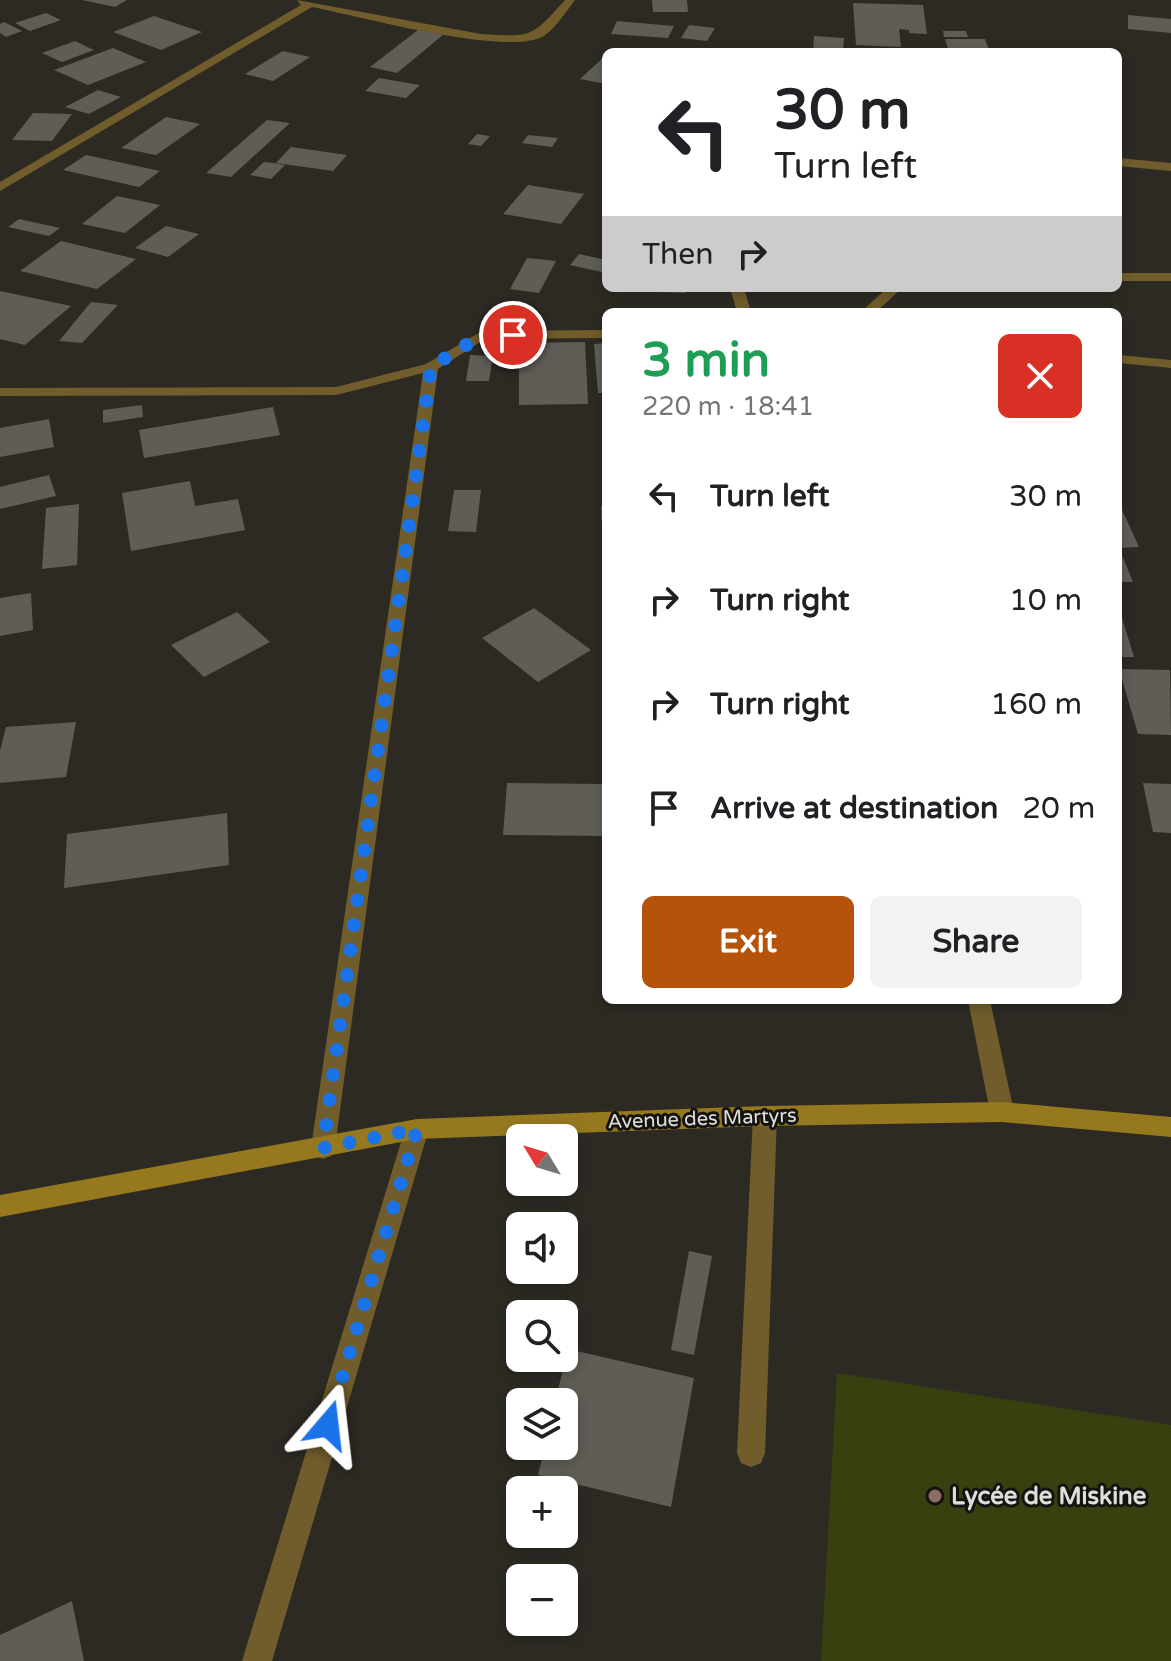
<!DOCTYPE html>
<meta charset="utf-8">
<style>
:root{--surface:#fff;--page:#f2f2f2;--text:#202124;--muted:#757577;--accent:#b45309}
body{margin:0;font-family:"Varela Round",sans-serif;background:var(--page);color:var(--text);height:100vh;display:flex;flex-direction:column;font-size:30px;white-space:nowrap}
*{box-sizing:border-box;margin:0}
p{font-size:26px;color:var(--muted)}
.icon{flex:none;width:44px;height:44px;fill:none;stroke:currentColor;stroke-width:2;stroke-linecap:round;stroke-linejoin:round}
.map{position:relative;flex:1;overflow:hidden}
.panel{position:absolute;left:602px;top:308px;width:520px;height:696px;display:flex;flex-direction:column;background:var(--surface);border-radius:12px;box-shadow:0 4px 12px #0003}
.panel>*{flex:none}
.guide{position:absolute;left:602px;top:48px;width:520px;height:244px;border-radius:12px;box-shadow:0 4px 12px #0003;background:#fff;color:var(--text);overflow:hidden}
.needle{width:52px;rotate:308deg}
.buttons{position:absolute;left:506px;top:1124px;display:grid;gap:16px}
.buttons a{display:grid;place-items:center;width:72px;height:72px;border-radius:12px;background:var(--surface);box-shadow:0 4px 12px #0003;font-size:40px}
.pin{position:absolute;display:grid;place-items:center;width:68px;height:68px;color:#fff;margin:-34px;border:4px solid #fff;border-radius:50%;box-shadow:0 2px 8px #0007}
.me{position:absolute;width:88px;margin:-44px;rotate:17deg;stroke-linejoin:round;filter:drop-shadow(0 0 6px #0008)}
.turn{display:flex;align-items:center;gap:28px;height:168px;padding:0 40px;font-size:36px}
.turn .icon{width:104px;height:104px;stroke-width:2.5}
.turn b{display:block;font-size:56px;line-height:68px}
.then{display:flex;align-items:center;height:76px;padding:0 40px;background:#0003;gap:16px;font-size:30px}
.round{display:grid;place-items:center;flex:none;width:84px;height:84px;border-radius:12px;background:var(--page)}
.headline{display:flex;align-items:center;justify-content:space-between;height:136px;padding:0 40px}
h1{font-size:48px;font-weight:700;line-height:60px;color:#1e9e55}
.action{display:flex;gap:16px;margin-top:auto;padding:16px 40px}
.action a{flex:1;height:92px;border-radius:12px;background:var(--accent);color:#fff;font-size:32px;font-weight:700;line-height:92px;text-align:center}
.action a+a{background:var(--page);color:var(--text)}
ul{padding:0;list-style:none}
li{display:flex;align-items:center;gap:24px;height:104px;padding:0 40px}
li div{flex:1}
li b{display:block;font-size:30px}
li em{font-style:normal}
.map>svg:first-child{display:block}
.green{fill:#394010}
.building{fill:#5f5d56}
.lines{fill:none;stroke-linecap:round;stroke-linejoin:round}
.lane{fill:#705d2b;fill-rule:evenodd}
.street{fill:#705d2b;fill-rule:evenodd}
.secondary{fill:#96781f;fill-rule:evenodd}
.route{stroke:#1a73e8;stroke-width:14;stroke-dasharray:0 25.2}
.education-dot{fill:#8d6e63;stroke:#141310;stroke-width:3}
.labels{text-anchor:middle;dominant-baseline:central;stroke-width:6;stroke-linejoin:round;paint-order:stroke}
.street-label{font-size:20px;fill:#e0deda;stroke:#141310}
.near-poi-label{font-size:24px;font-weight:bold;fill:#e0deda;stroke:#141310;text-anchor:start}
</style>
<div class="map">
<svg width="1171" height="1661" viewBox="0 0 1171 1661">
<rect width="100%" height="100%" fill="#2d2a24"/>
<path class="green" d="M837 1373 1171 1425V1661H821Z"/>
<path class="building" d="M82 0H127L115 7Z
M652 0H687L688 12H653Z
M853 3 923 5 927 34 909 33V30L899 29 901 47 856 45Z
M46 13 61 20 30 31 15 23Z
M1128 15 1171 19V33L1128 29Z
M154 16 202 32 161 50 113 32Z
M617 21 674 26 668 38 611 34Z
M4 22 22 31 6 37 0 33V24Z
M689 25 715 28 707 41 681 38Z
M418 30 444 34 397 73 370 67Z
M943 31H966L968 37H944Z
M814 36 844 38 843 52H813Z
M945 39H985L990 52H949Z
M75 41 94 50 62 62 42 53Z
M113 48 146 62 88 85 54 70Z
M283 51 310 57 273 81 245 74Z
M606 55V84L580 79Z
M379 78 420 85 406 98 365 91Z
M98 90 121 97 89 114 65 107Z
M33 113 72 114 52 141 12 140Z
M166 117 200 124 156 155 121 148Z
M267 120 290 123 231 177 206 173Z
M477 134 490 136 481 146 468 144Z
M528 135 558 138 552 147 522 143Z
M291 147 347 155 333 171 276 163Z
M86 155 160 171 139 187 63 170Z
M264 162 274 163 285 165 271 179 250 175Z
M528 185 584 194 561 224 503 214Z
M117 196 160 205 125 233 82 224Z
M19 219 60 228 49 236 8 227Z
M166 226 199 234 168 257 135 248Z
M61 241 136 259 97 289 20 271Z
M579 254 606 260V273L570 265Z
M527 258 556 261 539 293 510 289Z
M631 288H685V293L631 291Z
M0 291 71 306 25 345 0 339Z
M91 302 118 305 82 343 59 341Z
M585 342 588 404 519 405V343Z
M606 343V393H598L594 344Z
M470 355 493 356 489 381H466Z
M142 405 143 417 103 423V410Z
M273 407 280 435 144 458 139 430Z
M49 419 54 447 0 457V428Z
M49 475 56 496 0 509V487Z
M190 481 195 506 238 499 245 530 131 551 122 493Z
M454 490H481L476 532 448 531Z
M1118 501 1139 547 1119 548 1133 582H1118Z
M79 504 77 565 42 569 46 508Z
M601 506H606V563H604Z
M31 593 33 630 0 636V598Z
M534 608 591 650 538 682 482 638Z
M1118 608H1119L1134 657H1118Z
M237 612 270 642 204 677 171 645Z
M1119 669 1170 670 1171 735 1138 734Z
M76 722 66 777 0 783V751L6 727Z
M507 783 606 784V836L503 835Z
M1143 783 1171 784V833L1153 832Z
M227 813 229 865 64 888 67 834Z
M689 1251 712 1256 694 1355 671 1350Z
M568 1349 694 1378 671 1507 538 1475 545 1446H564V1402H555Z
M72 1601 84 1661H0V1635Z"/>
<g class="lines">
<path class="lane" d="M1118 158 1171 163V171L1118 166Z
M1118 273H1171V281H1118Z
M730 288H744L751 312H737Z
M887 288H902L876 312H861Z
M765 1106 773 1109 777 1116 765 1453 761 1463 751 1467 741 1463 737 1453 753 1116 757 1109Z"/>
<path class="street" d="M297 0 481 34C532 37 531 38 565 0H575C567 10 554 31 542 37 503 56 359 16 312 7L0 191V182L301 5Z
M606 330V338L485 339 438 369 335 1148 331 1156 323 1159 315 1156 311 1148 423 373 336 395 0 396V388L336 387 426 364 482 331Z
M1118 355 1171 360V368L1118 363Z
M968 1000H990L1014 1112 1010 1119 1002 1122 994 1119 990 1112Z
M417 1119 425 1122 429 1129 272 1661H242L405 1129 409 1122Z"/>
<path class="secondary" d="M1002 1102 1171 1117V1137L1002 1122 765 1126 417 1139 0 1217V1195L417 1119 765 1106Z"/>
</g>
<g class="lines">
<path class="route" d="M328 1425 417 1129 323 1148 431 367 482 335H513"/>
</g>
<circle class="education-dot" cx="935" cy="1496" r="8"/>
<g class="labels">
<g class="street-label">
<text transform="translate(702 1119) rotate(-2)">Avenue des Martyrs</text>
</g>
<g class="near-poi-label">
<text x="951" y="1496">Lycée de Miskine</text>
</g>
</g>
</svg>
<div class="buttons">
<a><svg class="needle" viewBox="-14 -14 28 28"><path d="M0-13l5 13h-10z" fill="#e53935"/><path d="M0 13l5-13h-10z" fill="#757577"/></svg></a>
<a><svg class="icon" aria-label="sound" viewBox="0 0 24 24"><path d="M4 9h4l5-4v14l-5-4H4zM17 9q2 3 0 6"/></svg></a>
<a><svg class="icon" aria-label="search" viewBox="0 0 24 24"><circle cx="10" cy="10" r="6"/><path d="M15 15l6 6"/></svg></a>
<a><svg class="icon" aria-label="layers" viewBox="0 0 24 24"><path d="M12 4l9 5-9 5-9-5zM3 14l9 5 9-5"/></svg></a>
<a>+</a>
<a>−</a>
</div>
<div class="pin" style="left:513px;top:335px;background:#d93025"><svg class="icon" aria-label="arrive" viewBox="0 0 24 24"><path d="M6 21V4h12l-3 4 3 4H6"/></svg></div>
<svg class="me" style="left:328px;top:1425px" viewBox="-20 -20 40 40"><path d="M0-17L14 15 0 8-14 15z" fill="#1a73e8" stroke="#fff" stroke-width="4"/></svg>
<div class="guide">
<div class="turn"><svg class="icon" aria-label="left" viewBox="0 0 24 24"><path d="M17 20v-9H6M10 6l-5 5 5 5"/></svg><div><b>30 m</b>Turn left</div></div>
<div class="then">Then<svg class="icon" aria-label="right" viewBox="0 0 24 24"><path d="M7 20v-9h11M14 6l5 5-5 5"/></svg></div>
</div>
<section class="panel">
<div class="headline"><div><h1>3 min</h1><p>220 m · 18:41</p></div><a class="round" style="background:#d93025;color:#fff"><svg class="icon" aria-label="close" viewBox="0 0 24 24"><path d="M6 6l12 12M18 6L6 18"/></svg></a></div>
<ul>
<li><svg class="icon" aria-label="left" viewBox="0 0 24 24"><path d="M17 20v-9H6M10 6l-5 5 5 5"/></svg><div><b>Turn left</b></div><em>30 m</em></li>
<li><svg class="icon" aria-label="right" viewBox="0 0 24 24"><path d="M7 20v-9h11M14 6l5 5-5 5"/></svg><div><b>Turn right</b></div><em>10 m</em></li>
<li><svg class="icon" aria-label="right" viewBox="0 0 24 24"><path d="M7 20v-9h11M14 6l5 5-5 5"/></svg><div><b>Turn right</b></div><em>160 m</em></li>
<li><svg class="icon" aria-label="arrive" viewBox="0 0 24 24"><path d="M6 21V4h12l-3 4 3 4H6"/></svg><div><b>Arrive at destination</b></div><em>20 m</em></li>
</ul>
<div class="action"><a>Exit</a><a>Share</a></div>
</section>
</div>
